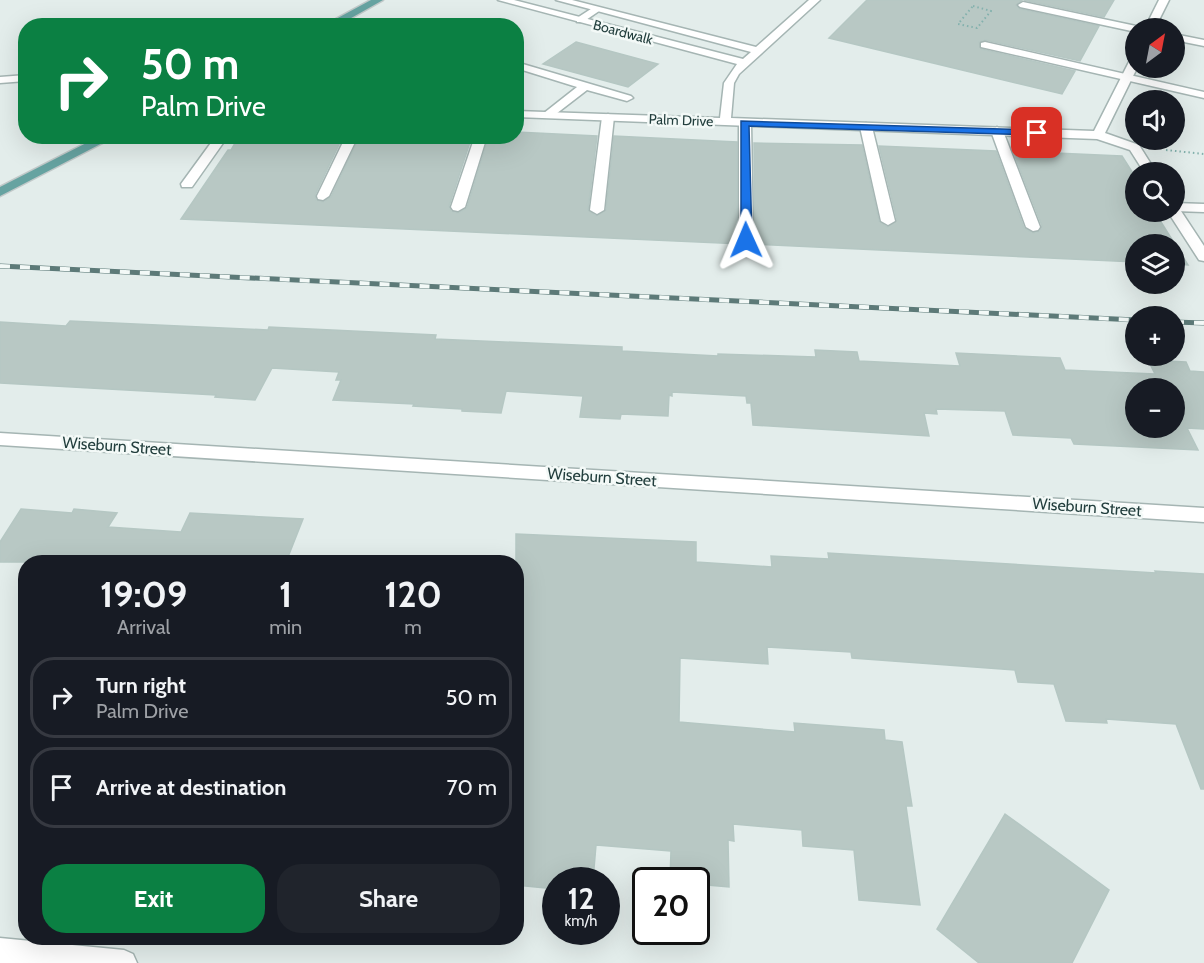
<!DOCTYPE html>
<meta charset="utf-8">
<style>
:root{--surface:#171b24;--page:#20242c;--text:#f1f3f6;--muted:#9ea1a6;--line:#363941;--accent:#0b8043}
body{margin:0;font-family:Cabin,sans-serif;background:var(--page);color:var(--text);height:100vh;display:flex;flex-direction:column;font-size:22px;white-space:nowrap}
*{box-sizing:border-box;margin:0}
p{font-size:20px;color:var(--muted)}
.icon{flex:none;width:33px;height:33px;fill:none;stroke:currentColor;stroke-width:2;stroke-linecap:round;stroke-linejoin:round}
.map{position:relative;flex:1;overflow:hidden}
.drawer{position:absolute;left:18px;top:555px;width:506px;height:390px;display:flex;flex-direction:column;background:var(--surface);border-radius:24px;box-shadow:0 6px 24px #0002}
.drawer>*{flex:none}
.banner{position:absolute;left:18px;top:18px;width:506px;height:126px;border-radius:24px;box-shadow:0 6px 24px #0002;background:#0b8043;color:#fff;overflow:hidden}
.needle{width:39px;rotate:32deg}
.buttons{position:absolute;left:1125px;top:18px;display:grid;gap:12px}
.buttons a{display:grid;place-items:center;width:60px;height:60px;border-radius:50%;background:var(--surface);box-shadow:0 6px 24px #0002;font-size:30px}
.speed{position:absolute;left:542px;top:867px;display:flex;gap:12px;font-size:30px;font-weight:700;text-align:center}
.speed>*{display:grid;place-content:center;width:78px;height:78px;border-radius:50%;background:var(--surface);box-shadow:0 6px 24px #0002;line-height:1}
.speed small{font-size:15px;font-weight:400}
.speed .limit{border:3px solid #111;border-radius:9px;background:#fff;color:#111}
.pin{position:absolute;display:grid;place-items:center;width:51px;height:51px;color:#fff;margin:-26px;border-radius:12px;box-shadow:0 3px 9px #0006}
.me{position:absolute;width:66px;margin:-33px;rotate:359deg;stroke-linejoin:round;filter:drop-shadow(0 0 4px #0008)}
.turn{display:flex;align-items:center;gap:21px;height:126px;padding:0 24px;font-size:27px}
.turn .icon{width:78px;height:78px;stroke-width:2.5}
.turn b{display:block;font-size:42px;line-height:51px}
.eta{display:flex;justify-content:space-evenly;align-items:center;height:102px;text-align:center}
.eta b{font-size:36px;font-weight:800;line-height:42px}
.cta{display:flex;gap:12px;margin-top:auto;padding:12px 24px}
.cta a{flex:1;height:69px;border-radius:24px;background:var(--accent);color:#fff;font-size:24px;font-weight:800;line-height:69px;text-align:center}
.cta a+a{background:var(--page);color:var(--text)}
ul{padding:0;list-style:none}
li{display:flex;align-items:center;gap:18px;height:81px;margin:0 12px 9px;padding:0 12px;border:3px solid var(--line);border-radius:24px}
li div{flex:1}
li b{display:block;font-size:22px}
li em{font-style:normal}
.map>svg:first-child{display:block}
.building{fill:#b8c8c4;stroke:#b5c7c3;stroke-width:1.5;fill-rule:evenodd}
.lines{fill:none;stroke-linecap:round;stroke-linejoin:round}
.service-casing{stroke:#a5b5b3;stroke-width:3}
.minor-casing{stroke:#a5b5b3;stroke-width:3}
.primary-casing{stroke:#c1c9c9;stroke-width:3}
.path{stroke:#83b1ad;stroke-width:2;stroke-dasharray:1.5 3;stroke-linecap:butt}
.service{fill:#fff;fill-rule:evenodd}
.minor{fill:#fff;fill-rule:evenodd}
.primary{fill:#66a3a1;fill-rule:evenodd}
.rail-casing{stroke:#5d7a78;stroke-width:5}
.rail{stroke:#f3f9f7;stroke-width:4;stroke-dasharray:10;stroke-linecap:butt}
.route{fill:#1a73e8;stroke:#114b97;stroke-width:1.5}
.labels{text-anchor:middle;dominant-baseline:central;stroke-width:5;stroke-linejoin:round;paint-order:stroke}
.far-street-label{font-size:14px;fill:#223e3d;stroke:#f3f9f7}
.street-label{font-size:16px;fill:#223e3d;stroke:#f3f9f7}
</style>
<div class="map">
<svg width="1204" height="963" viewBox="0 0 1204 963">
<rect width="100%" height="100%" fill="#e3edeb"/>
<path class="building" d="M867 0H1022L1016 5 1020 9 1099 26 1080 61 986 40 979 42 981 49 1075 71 1062 94 829 38Z
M1024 0H1114L1104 17Z
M576 42 658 64 628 87 543 64Z
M516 132 597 136 588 210 596 216 606 210 614 136 737 142V240L741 244 181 219 228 150H231L239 136H343L315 195 316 200 323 202 331 197 360 136H472L449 206 451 211 458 213 467 208 489 136H516Z
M754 143 862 145 879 221 887 227 897 220 879 146 996 151 1024 228 1033 233 1040 231 1042 226 1013 151 1122 156 1136 178V213L1156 214 1188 265 1174 264V244H1136V262L751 244 755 240Z
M70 321 268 330 269 327 436 335 435 339 622 347V351L718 356V354L816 357 815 350 857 352 859 361 960 366 956 353 1060 358 1065 370 1155 374 1148 360 1186 362 1190 371 1204 372V429L1187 428 1198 450 1074 444 1071 438 1013 435 1005 411 936 409 937 414 924 413 929 436 753 425 751 403H747L746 396 672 392V396L669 395 668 416 621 414 620 419 580 417 583 396 506 391 501 413 462 411V409L413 406 414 404 333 400 341 380H336L339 372 272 368 255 400 215 397 216 395 0 383V322L66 326ZM1136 388H1174V428H1136Z
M21 509 72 513 74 509 117 513 108 527 181 532 190 513 303 519 286 562H0V542Z
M516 534 696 542V562L772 567 771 556 829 559 828 553 1156 573 1155 571 1204 574V789H1201L1176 724 1106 719 1107 723 1066 721 1054 684 1018 682 1015 670 852 658 851 652 767 647 768 664 680 658 679 722 795 732 794 723 884 730 885 740 902 742 912 806H906L920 905 859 900 854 850 803 846 802 830 733 824 734 841 728 840 729 887 696 884V880H670L671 851 596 845 593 880H555V889L516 885Z
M1005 814 1109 890 1072 963H979L937 929Z"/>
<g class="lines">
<defs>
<path id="service" d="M1023 2 1136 26 1141 28H1136V32L1020 7 1018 5Z
M594 7 602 9 583 22H577V18Z
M1174 34 1204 40V46L1174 40Z
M985 42 1204 92V98L981 47V43Z
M516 62 631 96 633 98 627 101 587 90 552 117H544V113L577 87 516 68Z
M26 75V81L0 83V77Z
M608 114 614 117 604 210 597 214 590 210 602 117Z
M745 120 751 123 753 240 746 244 739 240V123Z
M866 123 872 127 895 221 888 225 881 221 860 127Z
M997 127 1003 131 1040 227 1038 230 1033 231 1026 227 991 131Z
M216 136H228L192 187H182L181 184Z
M346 136H358L329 196 323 200 318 199 317 196Z
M475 136H487L465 207 458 211 453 210 451 207Z
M1174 203 1204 204V212L1174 211Z"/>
<path id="minor" d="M498 0H514L743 59 751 52 556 0H572L756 47 809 0H820L739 74 734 83 731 118 1094 131 1131 58 1136 55 1137 68 1105 133 1139 145 1156 172H1144L1130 150 1097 139 516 117V111L720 118 724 83 737 64Z
M1159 0H1169L1155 28H1145Z
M1174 207 1179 208 1204 246V261L1199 260 1168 212H1174Z
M0 433 1204 508V522L0 445Z
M0 938 124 950 133 954 137 963H0Z"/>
<path id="primary" d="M371 0H383L337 26H323Z
M100 136H116L0 196V187Z"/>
</defs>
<use href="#service" class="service-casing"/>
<use href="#minor" class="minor-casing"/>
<use href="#primary" class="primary-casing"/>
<path class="path" d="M973 6 991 11 977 28 958 24Z
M1166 150 1204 154"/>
<use href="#service" class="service"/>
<use href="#minor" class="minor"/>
<use href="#primary" class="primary"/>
<defs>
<path id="rail" d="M0 266 1136 320
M1174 322 1204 323"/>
</defs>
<use href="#rail" class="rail-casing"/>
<use href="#rail" class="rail"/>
</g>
<path class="route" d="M741 121 1037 130 1042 133 1037 135 749 126 752 240 746 243 741 240Z"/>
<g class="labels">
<g class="far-street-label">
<text transform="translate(623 32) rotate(15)">Boardwalk</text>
<text transform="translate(681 120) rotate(2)">Palm Drive</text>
</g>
<g class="street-label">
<text transform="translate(117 446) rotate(4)">Wiseburn Street</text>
<text transform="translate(602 477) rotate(4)">Wiseburn Street</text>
<text transform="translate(1087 507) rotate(4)">Wiseburn Street</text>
</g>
</g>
</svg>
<div class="buttons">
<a><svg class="needle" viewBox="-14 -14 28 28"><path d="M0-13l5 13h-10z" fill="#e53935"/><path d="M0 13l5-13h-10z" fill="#9ea1a6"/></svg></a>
<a><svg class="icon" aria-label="sound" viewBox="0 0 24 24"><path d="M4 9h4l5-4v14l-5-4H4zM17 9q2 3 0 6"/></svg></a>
<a><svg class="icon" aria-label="search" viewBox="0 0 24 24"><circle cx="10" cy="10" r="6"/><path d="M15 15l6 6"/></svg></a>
<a><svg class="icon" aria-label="layers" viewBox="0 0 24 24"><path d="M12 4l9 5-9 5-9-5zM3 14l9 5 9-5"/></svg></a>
<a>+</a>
<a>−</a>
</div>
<div class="speed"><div>12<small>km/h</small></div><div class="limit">20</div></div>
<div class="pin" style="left:1037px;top:133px;background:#d93025"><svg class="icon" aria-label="arrive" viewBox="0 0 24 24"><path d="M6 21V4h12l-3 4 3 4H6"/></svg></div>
<svg class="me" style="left:746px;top:240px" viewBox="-20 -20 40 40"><path d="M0-17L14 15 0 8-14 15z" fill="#1a73e8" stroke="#fff" stroke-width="4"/></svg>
<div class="banner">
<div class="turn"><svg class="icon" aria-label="right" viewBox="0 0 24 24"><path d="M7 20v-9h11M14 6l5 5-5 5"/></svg><div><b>50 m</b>Palm Drive</div></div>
</div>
<section class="drawer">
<div class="eta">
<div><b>19:09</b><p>Arrival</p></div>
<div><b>1</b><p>min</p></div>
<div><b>120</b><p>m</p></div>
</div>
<ul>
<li><svg class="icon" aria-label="right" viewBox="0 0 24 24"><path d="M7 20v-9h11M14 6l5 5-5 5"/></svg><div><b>Turn right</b><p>Palm Drive</p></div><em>50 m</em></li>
<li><svg class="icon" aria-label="arrive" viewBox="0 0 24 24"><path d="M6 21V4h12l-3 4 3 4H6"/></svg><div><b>Arrive at destination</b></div><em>70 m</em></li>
</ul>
<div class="cta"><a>Exit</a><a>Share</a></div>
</section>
</div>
